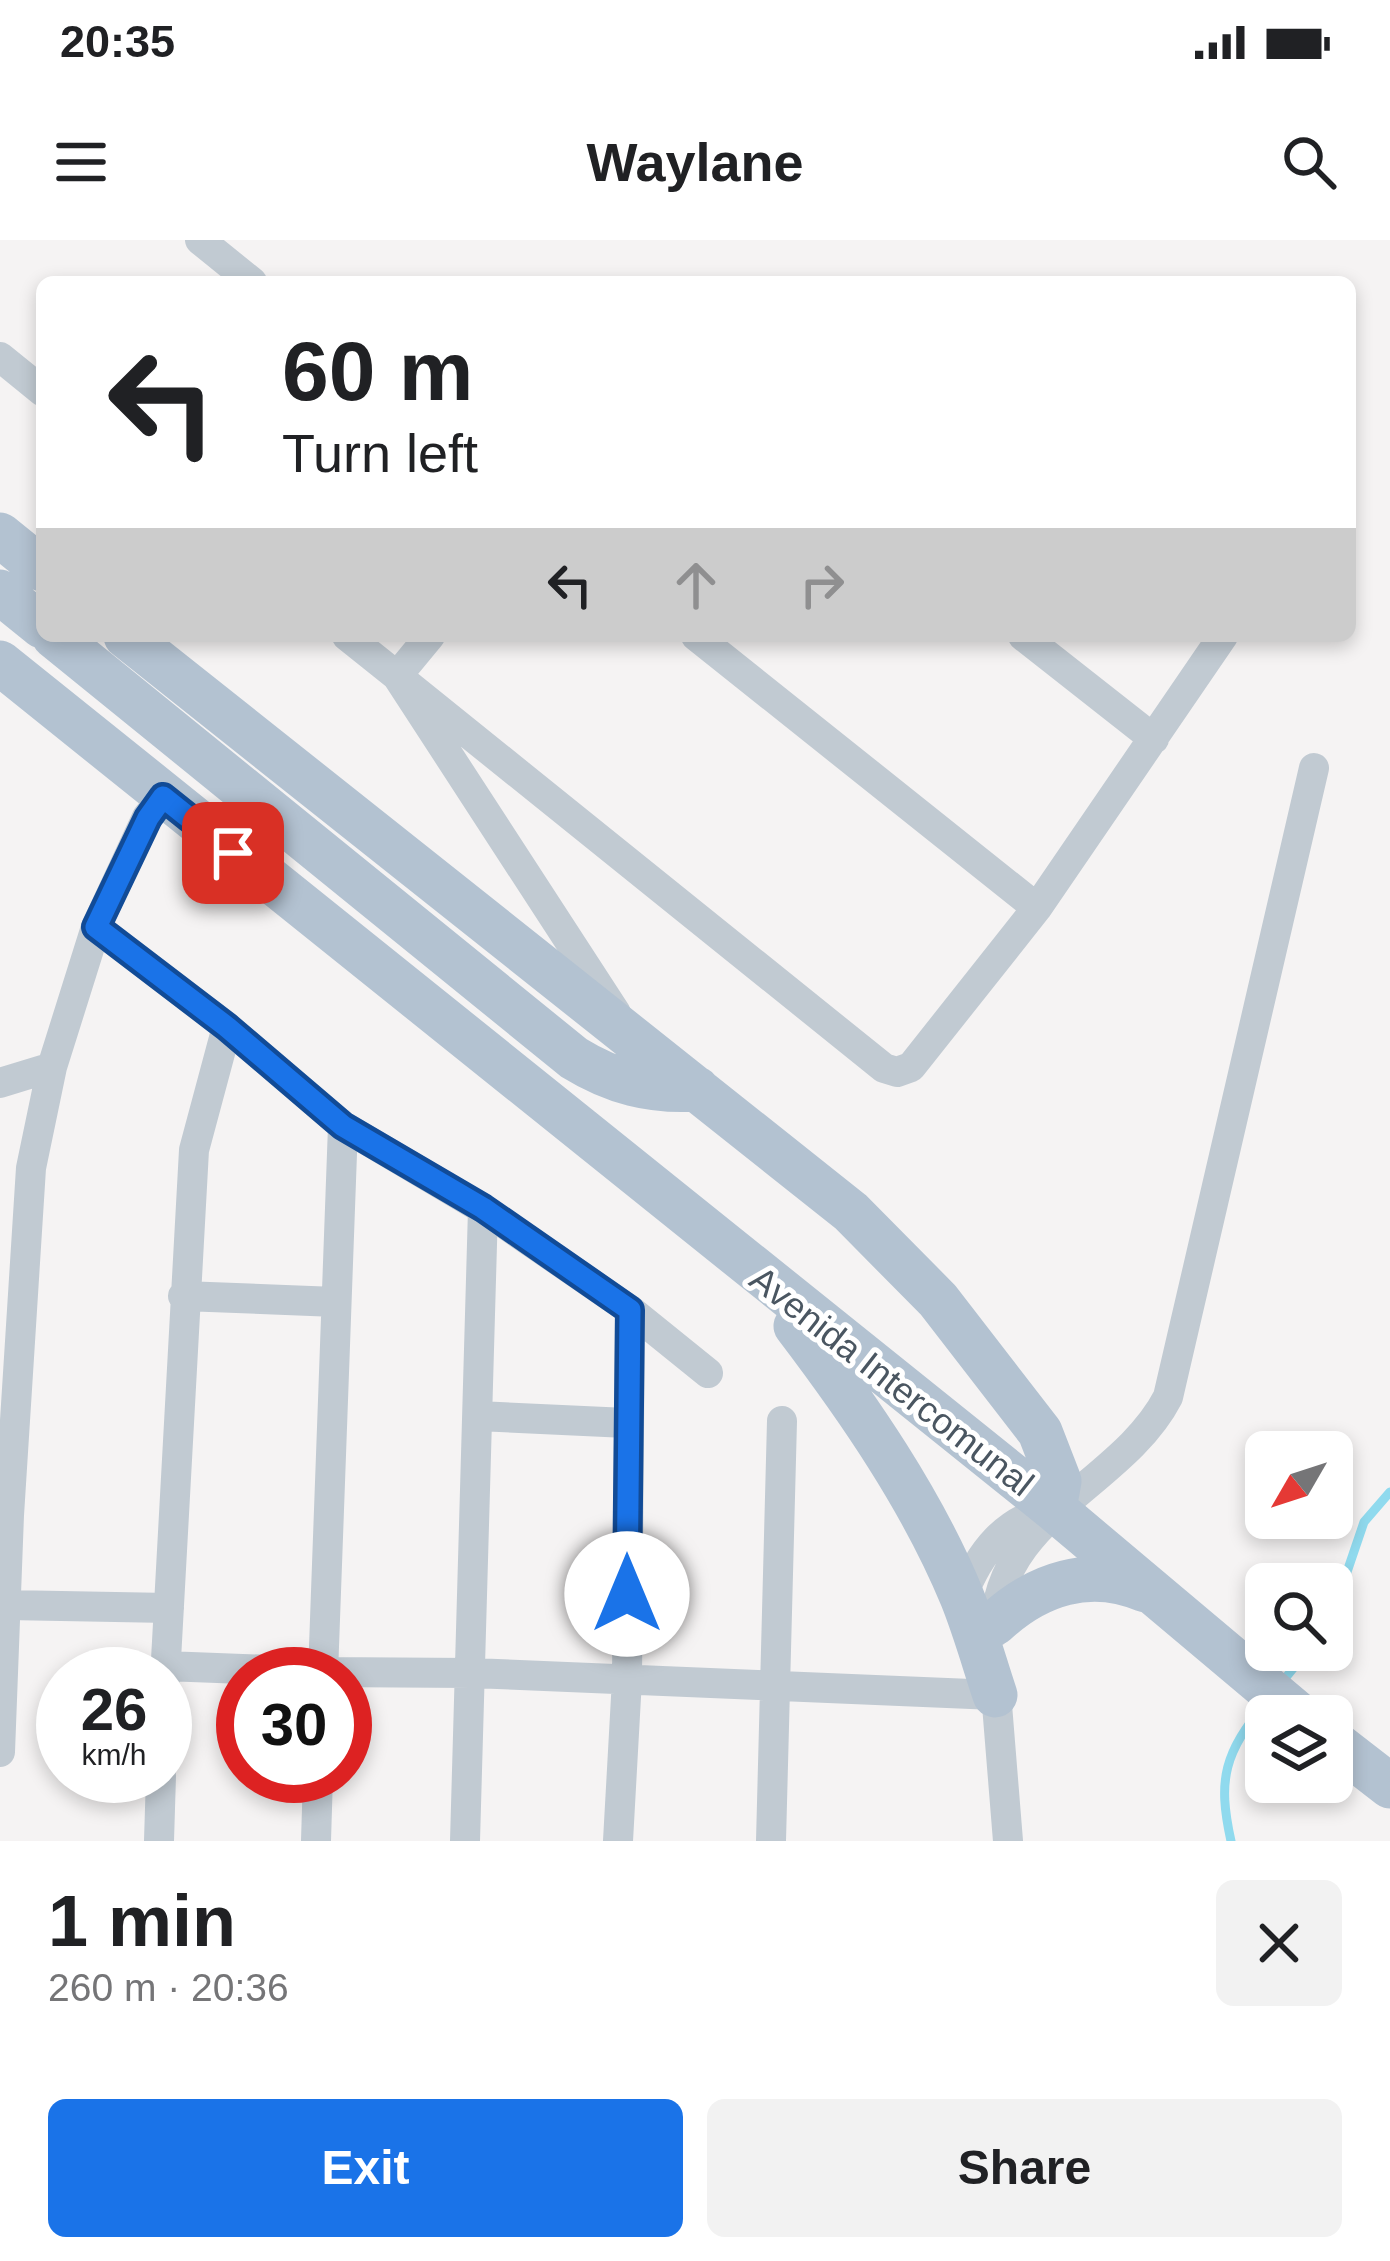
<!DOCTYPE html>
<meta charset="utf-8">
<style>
:root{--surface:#fff;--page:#f2f2f2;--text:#202124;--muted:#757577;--accent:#1a73e8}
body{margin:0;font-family:Helvetica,sans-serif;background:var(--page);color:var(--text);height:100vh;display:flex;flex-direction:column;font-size:45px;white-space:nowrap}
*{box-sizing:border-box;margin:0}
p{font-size:39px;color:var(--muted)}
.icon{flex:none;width:66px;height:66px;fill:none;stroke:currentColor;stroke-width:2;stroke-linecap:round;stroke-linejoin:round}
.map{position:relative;height:1601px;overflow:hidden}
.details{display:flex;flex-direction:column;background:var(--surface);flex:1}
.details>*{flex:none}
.banner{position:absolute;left:36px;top:36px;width:1320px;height:366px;border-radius:18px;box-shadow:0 6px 18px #0003;background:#fff;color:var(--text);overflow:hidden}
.needle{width:78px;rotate:231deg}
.fabs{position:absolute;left:1245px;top:1191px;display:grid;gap:24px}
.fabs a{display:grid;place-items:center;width:108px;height:108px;border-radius:18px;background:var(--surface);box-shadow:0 6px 18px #0003;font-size:60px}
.speed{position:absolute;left:36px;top:1407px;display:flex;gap:24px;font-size:60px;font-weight:700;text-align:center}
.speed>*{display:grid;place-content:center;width:156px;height:156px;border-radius:50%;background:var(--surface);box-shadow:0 6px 18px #0003;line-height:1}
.speed small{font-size:30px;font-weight:400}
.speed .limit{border:18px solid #d22;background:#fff;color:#111}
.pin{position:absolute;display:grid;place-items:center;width:102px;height:102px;color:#fff;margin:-51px;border-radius:24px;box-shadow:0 6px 18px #0006}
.me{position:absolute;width:132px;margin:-66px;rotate:0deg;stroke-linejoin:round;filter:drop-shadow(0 0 9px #0008)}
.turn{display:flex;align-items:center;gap:42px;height:252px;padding:0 48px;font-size:54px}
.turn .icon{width:156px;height:156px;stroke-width:2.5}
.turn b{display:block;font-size:84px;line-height:102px}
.lanes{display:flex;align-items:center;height:114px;padding:0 48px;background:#0003;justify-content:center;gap:60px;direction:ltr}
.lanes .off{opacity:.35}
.round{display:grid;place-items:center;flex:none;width:126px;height:126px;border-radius:18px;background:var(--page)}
.head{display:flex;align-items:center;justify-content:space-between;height:204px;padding:0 48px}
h1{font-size:72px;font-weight:600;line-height:90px}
.action{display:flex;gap:24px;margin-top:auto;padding:24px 48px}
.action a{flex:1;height:138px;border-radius:18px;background:var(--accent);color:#fff;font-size:48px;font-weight:600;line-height:138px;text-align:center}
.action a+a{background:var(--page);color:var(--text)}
.status{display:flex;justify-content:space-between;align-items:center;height:84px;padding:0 60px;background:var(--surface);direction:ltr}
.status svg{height:33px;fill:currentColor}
header{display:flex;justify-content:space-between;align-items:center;height:156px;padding:0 48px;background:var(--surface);font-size:54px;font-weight:600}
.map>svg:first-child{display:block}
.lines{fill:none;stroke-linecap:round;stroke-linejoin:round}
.stream{stroke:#90daee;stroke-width:9}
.minor{stroke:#c1cad2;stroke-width:30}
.primary{stroke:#b3c2d1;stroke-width:45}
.route-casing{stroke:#114b97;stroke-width:30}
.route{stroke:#1a73e8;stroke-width:21}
.labels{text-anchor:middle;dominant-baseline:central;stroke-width:10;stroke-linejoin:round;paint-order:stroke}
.street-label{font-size:36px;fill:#4a5661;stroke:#fff}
</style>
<div class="status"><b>20:35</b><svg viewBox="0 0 49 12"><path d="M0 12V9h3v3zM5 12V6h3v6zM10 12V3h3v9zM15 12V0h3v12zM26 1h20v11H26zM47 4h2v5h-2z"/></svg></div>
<header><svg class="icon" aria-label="menu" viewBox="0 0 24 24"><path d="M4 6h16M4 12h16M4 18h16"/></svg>Waylane<svg class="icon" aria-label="search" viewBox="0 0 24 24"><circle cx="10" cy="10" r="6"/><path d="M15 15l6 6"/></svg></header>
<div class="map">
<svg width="1390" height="1601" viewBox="0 0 1390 1601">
<rect width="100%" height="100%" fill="#f5f3f3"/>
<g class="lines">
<path class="stream" d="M1332 1376 1364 1282 1390 1252
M1283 1441 1308 1410
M1231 1601C1217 1538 1225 1513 1265 1463"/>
<path class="minor" d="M200 0 252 42
M0 117 42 151
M347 396 397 436 616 773
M430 396 397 436 884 828 897 832 911 827 1037 668 1223 396
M696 396 1037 668
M1023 396 1154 499
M96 687 227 787
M0 843 52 827
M183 1056 336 1062
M478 1176 627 1183
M962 1357C979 1313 1005 1278 1054 1269
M7 1365 169 1368
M995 1392C995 1276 1122 1246 1168 1157L1314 528
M165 1426 323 1432 472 1433 995 1455
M323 1434 343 886
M165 1438 194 910 227 787 343 886 483 969 630 1070 708 1133
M995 1440 1008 1601
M0 1512 9 1275 31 928 52 827 96 687 147 577 163 557
M159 1601 161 1536
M316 1601 318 1536
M465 1601 483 969
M618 1601 627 1439 630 1070
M771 1601 782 1181"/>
<path class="primary" d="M0 295 42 329
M0 352 42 386
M54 396 574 818C613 842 651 852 697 849
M126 396 851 972 938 1060 1040 1192 1059 1241 1054 1269
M0 423 1054 1269 1300 1476
M796 1086C859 1169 922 1260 962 1357 975 1389 984 1422 995 1455
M995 1383C1037 1344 1090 1326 1145 1350
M1332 1501 1390 1546"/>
</g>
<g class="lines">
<defs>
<path id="route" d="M233 613 163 557 148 578 96 687 227 787 343 886 483 968 630 1070 627 1354"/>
</defs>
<use href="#route" class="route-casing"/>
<use href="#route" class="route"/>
</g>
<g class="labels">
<g class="street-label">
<text transform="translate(892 1141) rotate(38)">Avenida Intercomunal</text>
</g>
</g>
</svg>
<div class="fabs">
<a><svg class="needle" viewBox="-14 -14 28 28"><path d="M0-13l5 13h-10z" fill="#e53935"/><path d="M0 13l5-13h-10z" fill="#757577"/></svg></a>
<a><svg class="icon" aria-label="search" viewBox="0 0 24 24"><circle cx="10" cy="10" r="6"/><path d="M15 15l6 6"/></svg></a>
<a><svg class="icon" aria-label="layers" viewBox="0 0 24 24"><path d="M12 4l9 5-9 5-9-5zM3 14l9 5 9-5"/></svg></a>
</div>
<div class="speed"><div>26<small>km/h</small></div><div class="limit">30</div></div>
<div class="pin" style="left:233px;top:613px;background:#d93025"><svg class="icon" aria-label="arrive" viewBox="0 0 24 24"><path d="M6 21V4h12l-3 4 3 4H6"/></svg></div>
<svg class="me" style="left:627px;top:1354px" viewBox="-20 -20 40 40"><circle r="19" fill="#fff"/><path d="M0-13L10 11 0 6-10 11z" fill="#1a73e8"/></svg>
<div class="banner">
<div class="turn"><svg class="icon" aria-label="left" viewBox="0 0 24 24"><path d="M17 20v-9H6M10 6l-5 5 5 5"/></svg><div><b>60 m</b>Turn left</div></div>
<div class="lanes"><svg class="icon" aria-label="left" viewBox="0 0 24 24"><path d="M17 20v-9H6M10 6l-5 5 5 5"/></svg><svg class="icon off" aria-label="ahead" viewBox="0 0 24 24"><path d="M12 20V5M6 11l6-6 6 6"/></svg><svg class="icon off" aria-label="right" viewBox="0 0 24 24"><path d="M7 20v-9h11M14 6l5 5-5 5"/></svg></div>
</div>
</div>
<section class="details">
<div class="head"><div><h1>1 min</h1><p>260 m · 20:36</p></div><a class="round"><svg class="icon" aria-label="close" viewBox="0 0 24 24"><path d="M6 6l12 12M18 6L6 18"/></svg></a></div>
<div class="action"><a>Exit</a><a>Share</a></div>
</section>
